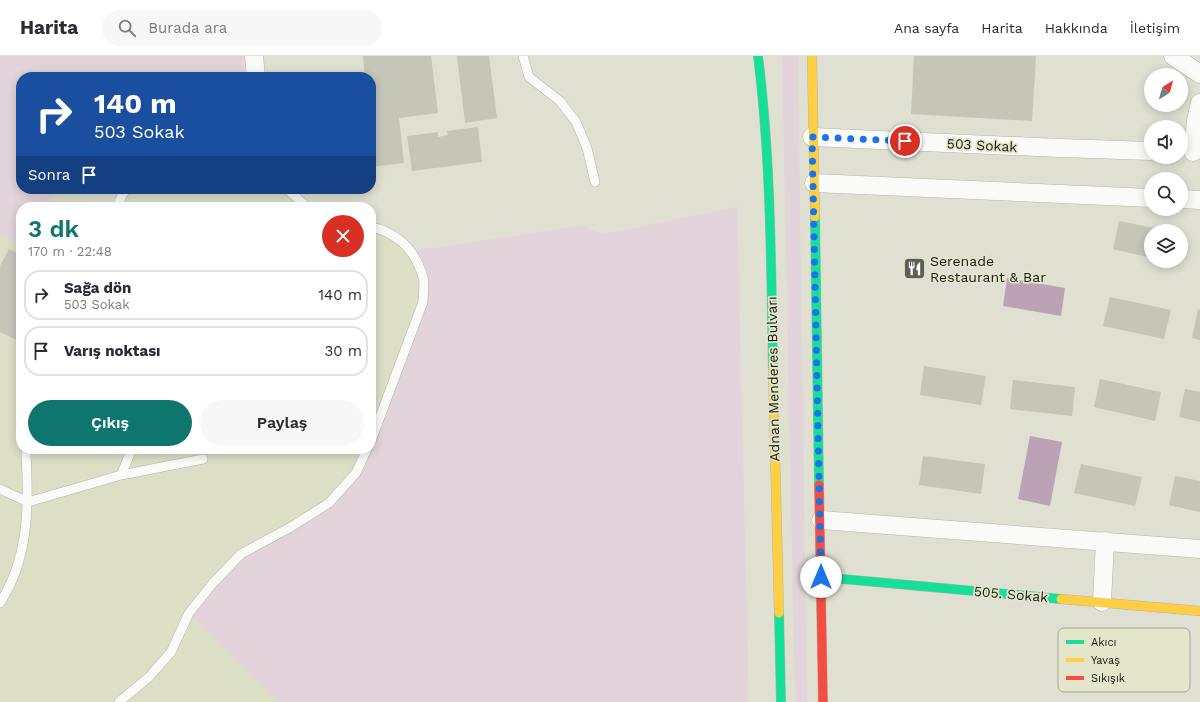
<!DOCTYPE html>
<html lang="tr">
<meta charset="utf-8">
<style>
:root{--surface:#fff;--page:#f7f7f7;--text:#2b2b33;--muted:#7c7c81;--line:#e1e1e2;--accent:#0f766e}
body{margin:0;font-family:"Work Sans",sans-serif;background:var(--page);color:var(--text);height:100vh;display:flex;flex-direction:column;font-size:15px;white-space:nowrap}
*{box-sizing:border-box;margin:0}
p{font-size:13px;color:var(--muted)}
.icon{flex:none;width:22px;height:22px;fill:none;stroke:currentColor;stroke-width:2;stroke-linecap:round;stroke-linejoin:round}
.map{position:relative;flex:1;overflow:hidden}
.panel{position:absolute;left:16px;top:146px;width:360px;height:252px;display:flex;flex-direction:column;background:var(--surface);border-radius:16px;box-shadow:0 2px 10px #0003}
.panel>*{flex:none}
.top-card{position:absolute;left:16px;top:16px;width:360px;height:122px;border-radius:16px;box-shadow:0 2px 10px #0003;background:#1a4fa0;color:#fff;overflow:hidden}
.needle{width:26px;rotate:37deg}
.tools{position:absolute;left:1144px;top:12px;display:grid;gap:8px}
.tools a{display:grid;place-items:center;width:44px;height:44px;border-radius:50%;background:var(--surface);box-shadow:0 2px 10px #0003;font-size:20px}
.pin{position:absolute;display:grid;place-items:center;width:34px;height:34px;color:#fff;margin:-17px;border:2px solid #fff;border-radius:50%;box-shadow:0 1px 4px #0007}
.me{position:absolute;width:44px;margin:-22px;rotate:0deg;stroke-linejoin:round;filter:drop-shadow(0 0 3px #0008)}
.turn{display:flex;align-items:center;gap:14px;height:84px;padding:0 12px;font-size:18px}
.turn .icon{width:52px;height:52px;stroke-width:2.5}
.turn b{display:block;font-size:28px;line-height:34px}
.then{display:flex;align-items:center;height:38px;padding:0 12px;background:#0003;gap:8px;font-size:15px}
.round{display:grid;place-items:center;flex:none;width:42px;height:42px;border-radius:21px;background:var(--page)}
.head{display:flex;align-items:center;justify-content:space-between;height:68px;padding:0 12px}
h1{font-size:24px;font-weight:600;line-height:30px;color:var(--accent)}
.action{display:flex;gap:8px;margin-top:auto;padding:8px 12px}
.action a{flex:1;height:46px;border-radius:24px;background:var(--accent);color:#fff;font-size:16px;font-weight:600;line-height:46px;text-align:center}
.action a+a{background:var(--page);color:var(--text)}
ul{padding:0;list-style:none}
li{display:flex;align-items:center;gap:12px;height:50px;margin:0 8px 6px;padding:0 4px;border:2px solid var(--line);border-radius:16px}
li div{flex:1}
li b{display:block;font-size:15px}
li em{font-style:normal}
header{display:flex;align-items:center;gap:24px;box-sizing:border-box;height:56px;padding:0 20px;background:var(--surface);border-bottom:1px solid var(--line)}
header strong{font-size:19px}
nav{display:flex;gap:22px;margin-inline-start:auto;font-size:14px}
.search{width:280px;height:36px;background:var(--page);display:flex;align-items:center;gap:10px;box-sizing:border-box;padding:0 14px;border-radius:22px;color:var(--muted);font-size:15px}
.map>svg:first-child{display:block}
.built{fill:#dcdec5}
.green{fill:#e2d4da}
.water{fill:#bba2b5}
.building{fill:#c5c6b8}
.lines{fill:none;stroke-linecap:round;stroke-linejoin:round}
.lane-casing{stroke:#b4b4a9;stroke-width:10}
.street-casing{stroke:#b4b4a9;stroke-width:19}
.fast-casing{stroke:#b4b4a9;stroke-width:10}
.slow-casing{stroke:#b4b4a9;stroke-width:10}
.jam-casing{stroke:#b4b4a9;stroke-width:10}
.lane{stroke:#fafaf8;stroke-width:9}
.street{stroke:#fafaf8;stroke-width:18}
.fast{stroke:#16e098;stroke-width:9}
.slow{stroke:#ffcf43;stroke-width:9}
.jam{stroke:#f24e42;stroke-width:9}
.route{stroke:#1a73e8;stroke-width:7;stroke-dasharray:0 12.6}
.labels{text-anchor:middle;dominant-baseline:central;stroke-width:3.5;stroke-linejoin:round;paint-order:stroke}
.street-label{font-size:14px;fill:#181910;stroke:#e4e6cc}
.poi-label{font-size:14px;fill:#181910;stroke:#e4e6cc;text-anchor:start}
.key{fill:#e4e6cc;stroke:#a7a894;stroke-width:1}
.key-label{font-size:11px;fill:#181910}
</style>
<header>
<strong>Harita</strong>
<div class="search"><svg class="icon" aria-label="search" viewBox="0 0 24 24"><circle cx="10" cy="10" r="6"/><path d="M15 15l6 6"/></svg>Burada ara</div>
<nav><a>Ana sayfa</a><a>Harita</a><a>Hakkında</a><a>İletişim</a></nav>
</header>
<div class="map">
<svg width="1200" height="646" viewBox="0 0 1200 646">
<rect width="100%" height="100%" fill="#dfe0d2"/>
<path class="built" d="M128 133H287L307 151H117Z
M58 135 99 151H48Z
M371 171 395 180 424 222 423 246 371 385Z
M0 180 21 188V393H367L356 417 329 447 189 557 279 646H0Z"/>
<path class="green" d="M0 0H243L245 21H21V133H58V135L48 151H21V188L0 180Z
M782 0H798L807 646H795Z
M737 151 749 646H279L189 557 241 498 329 447 371 393V385L423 246 424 222 412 195 581 170 604 178Z"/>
<path class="water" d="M1007 222 1065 232 1061 260 1003 250Z
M1030 380 1062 386 1050 450 1018 443Z"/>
<path class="building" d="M363 0H431L438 57 399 62 404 107 371 111V21H365Z
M457 0H489L497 62 465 67Z
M914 0H1036L1032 65 911 58Z
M478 71 482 106 412 115 407 80 438 76V81L448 79 447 75Z
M1119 165 1165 174 1151 175V202L1113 193Z
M9 193 21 199V280L19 285 0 276V210Z
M1110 241 1171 254 1164 283 1103 270Z
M1198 253 1200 254V284L1192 282Z
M924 310 986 320 981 349 920 339Z
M1100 323 1161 336 1155 365 1094 351Z
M1013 324 1075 331 1072 360 1010 353Z
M1185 333 1200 336V366L1179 361Z
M923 400 985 408 981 438 919 429Z
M1081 408 1142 421 1135 450 1074 437Z
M1175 420 1200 425V456L1169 449Z"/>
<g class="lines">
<defs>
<path id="lane" d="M523 0 529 21 560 45 576 66 587 92 595 126
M287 133 307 151
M117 151 123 137 128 133
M371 171C399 177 415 194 423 221 425 228 423 239 423 246L371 385
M121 419 203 403
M0 433 28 446 121 419 132 393
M0 547C29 502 29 450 26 398L27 393
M119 646 149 621 171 596 189 557 213 527 241 498 291 471 329 447 356 417 367 393"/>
<path id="street" d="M254 0 256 21
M1173 0 1200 18
M812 81 1060 92 1151 95
M1193 96 1196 64 1200 47
M814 127 1151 142
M1181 143 1200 144
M821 464 1200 493
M1102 546 1105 485"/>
<path id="fast" d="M758 0C771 104 771 208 773 313
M815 161 819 429
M821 521 1061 543
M779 557 781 646"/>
<path id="slow" d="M812 0 815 161
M773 313 779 557
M1061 543 1200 555"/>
<path id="jam" d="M819 429 823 646"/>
</defs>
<use href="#lane" class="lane-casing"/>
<use href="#street" class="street-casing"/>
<use href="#fast" class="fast-casing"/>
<use href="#slow" class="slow-casing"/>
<use href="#jam" class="jam-casing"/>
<use href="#lane" class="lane"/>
<use href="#street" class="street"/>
<use href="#fast" class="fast"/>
<use href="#slow" class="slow"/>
<use href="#jam" class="jam"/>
</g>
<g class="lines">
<path class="route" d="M821 521 812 81 905 85"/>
</g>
<defs>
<symbol id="restaurant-square" viewBox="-11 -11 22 22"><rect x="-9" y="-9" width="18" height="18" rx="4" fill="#5e5f54" stroke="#e4e6cc"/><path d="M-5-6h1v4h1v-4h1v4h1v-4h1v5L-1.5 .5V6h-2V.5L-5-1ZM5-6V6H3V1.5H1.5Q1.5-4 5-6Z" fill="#fff"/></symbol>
</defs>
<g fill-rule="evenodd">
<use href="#restaurant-square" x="902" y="200" width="25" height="25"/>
</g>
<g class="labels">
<g class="street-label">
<text transform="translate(982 89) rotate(3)">503 Sokak</text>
<text transform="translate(773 323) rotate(-91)">Adnan Menderes Bulvarı</text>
<text transform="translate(1011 538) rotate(5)">505. Sokak</text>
</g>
<g class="poi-label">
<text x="930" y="205">Serenade<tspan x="930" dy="16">Restaurant &amp; Bar</tspan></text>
</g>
</g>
<rect x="1058" y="572" width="132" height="64" rx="6" class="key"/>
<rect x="1066" y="584" width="18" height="4" fill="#16e098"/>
<rect x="1066" y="602" width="18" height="4" fill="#ffcf43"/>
<rect x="1066" y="620" width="18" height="4" fill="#f24e42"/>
<g class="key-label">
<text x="1091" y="590">Akıcı</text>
<text x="1091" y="608">Yavaş</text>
<text x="1091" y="626">Sıkışık</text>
</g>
</svg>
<div class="tools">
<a><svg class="needle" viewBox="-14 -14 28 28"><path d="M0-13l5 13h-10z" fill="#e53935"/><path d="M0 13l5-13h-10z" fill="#7c7c81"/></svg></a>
<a><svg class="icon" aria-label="sound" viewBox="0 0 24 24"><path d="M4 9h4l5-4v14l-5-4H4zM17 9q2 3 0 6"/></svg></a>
<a><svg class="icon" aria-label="search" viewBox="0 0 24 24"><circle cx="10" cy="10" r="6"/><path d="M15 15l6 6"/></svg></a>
<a><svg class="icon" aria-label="layers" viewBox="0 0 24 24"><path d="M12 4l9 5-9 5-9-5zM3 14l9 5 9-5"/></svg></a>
</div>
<div class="pin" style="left:905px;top:85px;background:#d93025"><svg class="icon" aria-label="arrive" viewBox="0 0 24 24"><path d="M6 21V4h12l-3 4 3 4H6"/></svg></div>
<svg class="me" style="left:821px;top:521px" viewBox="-20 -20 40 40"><circle r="19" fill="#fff"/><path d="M0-13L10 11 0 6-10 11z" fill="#1a73e8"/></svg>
<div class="top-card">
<div class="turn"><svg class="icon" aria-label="right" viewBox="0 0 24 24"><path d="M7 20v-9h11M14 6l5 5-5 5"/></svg><div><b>140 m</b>503 Sokak</div></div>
<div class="then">Sonra<svg class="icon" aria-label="arrive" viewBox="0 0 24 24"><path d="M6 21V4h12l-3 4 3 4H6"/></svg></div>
</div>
<section class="panel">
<div class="head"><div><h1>3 dk</h1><p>170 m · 22:48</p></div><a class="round" style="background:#d93025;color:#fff"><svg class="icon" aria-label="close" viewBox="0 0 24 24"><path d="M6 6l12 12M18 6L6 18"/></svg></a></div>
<ul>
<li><svg class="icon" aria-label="right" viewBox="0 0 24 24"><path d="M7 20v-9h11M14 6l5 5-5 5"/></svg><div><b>Sağa dön</b><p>503 Sokak</p></div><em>140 m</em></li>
<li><svg class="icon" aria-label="arrive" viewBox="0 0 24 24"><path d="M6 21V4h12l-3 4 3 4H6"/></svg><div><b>Varış noktası</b></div><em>30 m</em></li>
</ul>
<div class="action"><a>Çıkış</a><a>Paylaş</a></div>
</section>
</div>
